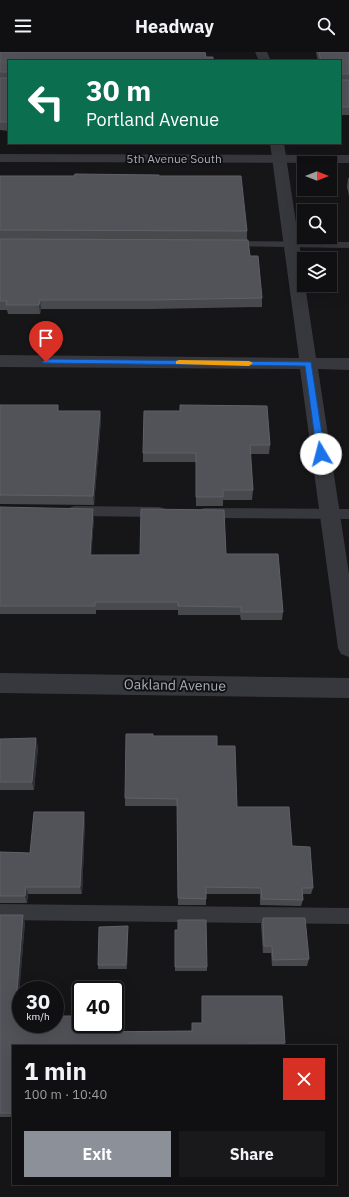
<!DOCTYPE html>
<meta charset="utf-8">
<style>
:root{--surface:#101012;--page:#19191b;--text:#f1f3f6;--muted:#9c9d9f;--line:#303032;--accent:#8c9099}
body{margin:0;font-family:"IBM Plex Sans",sans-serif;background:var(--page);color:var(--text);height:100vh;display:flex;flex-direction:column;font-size:15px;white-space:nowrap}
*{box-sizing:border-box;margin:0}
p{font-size:13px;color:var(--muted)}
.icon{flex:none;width:22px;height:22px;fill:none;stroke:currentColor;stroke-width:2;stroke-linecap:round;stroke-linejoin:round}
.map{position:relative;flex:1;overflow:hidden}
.panel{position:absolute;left:12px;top:993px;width:325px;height:140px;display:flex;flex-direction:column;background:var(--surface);border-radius:0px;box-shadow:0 4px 16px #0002,0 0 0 1px var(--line)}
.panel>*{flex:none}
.top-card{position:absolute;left:8px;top:8px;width:333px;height:84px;border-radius:0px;box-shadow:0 4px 16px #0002,0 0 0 1px var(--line);background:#0b6e4f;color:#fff;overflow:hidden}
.needle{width:26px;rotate:90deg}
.tools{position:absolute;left:297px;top:104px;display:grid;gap:8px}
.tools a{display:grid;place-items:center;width:40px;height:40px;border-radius:0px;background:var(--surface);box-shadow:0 4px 16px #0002,0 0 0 1px var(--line);font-size:20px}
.speed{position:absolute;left:12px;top:929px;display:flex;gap:8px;font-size:20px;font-weight:700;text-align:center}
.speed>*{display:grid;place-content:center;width:52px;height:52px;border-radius:50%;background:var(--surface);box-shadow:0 4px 16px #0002,0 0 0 1px var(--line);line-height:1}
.speed small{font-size:10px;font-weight:400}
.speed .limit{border:2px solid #111;border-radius:6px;background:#fff;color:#111}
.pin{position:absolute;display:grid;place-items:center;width:34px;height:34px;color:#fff;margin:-41px -17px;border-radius:50% 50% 50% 0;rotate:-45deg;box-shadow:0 0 4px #0007}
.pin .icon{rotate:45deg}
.me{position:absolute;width:44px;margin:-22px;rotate:352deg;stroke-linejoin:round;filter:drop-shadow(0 0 3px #0008)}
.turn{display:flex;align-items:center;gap:14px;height:84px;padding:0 12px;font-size:18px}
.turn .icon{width:52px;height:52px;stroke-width:2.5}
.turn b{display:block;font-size:28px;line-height:34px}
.round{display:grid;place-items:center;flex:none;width:42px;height:42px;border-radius:0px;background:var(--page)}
.overview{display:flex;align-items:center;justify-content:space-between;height:68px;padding:0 12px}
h1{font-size:24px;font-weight:800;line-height:30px}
.button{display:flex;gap:8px;margin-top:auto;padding:8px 12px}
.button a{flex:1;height:46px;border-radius:0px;background:var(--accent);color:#fff;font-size:16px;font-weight:800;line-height:46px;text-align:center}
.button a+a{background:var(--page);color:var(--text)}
header{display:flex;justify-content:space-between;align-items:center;height:52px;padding:0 12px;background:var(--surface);font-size:18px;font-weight:800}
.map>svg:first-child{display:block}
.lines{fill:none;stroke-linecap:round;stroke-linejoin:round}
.service{fill:#37383d;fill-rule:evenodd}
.minor{fill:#37383d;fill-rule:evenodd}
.tertiary{fill:#37383d;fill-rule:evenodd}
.wall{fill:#47494d}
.shaded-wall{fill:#2f3033}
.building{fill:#525359;stroke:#5f6168}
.route{fill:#1a73e8;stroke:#114b97}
.slow{fill:#f59e0b}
.labels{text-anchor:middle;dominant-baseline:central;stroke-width:4;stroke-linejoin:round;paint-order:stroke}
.far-street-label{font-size:12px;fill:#a8adb8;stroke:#111113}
.street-label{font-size:14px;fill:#a8adb8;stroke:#111113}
</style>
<header><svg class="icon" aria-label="menu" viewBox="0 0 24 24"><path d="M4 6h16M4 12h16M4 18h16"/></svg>Headway<svg class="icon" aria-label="search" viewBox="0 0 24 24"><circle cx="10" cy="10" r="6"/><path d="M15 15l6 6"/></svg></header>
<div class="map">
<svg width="349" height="1145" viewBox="0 0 349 1145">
<rect width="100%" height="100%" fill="#161618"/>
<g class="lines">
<path class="service" d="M230 189 349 190V196L226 194 225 192 226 190Z
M74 454 160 455 165 457 166 460 165 463 160 465 74 464 69 462 68 459 69 456Z
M204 456 349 457V467L204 466 199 464 198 461 199 458Z
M0 852 349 856V872L0 868Z"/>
<path class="minor" d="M0 102 349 103V111L0 110Z
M0 621 349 626V646L0 641Z"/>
<path class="tertiary" d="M255 0H267L271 9H259Z
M270 91H284L304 224V233H305L316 306H349V318L318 317 349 522V605L341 602 338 596 300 317 0 315V303L299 306Z"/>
</g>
<path class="wall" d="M0 0 9 9V79L0 78Z
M316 0H349V63H340V9H318Z
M0 124H159L247 179V188L250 204 262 246V255L151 257H41L40 262H8L7 258H0Z
M348 126H349V144L347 135Z
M0 353 59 359H100L101 368 94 453 0 452Z
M180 359 270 393 269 402H250L253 438 252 448H223V454H196V410H143V401Z
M0 455 94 466 91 503 226 502 283 560 282 568H241L240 563H178V558H96V562H0Z
M153 684 217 694 237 755 292 794 313 836 311 842H302L303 848 301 854 260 853V842H206V853H178L177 754H125V746Z
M0 687 38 695 34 738H0Z
M85 768 82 842H28L27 851H0V800L30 801Z
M0 863 25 870 17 964 81 972H93V980L192 979V971H202V944L285 991V994H13V1065H0Z
M263 866 309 907 307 914H272L271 901H263L261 872Z
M128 878 127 917H98V913Z
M175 878H178L207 915V919H175Z"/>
<path class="shaded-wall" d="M40 248 41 257 40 262 39 253Z
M100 359 101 368 94 453 93 444Z
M93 457 94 466 91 512 90 503Z
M36 686 38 695 34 738 32 730Z
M84 760 85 768 82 842 80 835Z
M26 835 28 842 27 851 25 844Z
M23 863 25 870 17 969 15 964Z
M128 874V878L127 917 126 913Z
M92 972H93L92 985 91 980Z"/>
<path class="building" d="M0 0H205L206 5H213V9H9V20H0Z
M319 0H349V22H340V9H321Z
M340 22V28H349V55H340Z
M0 26H9V70H0Z
M75 122 159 123V124H241L247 179 0 178V124H74Z
M0 187 248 188 250 204H258L262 246 151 248H40L39 253H6L7 249H0Z
M0 353H58V359H100L93 444 0 443Z
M180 353 267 354 270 393H250L253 438H223V445H196V401H143L144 359H180Z
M0 455 93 457 90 503H140L141 457 224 458 226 502H278L283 560H241V555L178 554V550H95V554H0Z
M126 682H153V684H217V694H235L237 755H289L292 794 310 795 313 836H302L303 848 262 847 261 836 206 835V847L178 846 177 747 125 746Z
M36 686 32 730H0V687Z
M34 760H84L80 835H26L25 844H0V800L30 801Z
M0 863H23L15 964H21V972H55V964H81V972H92L91 980 192 979V971H202V944H282L285 991H249V994H13V1061H0Z
M263 866H305L309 907 273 908 272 894H264Z
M178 868H206L207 915H175V878H178Z
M128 874 126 913H98L99 875Z"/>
<path class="route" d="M46 307 311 310 325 402 321 404 317 402 305 314 43 311 42 310Z"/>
<path class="slow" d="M179 308 249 309 253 311 249 314 176 312V309Z"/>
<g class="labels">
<g class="far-street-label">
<text x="174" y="106">5th Avenue South</text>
</g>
<g class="street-label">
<text transform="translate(175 633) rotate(1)">Oakland Avenue</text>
</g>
</g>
</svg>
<div class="tools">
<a><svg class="needle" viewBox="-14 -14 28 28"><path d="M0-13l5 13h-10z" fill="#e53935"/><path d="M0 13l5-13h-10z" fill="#9c9d9f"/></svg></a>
<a><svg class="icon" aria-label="search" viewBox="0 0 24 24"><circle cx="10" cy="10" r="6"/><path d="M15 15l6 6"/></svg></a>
<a><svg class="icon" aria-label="layers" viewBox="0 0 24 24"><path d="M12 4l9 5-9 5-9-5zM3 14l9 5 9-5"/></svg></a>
</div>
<div class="speed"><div>30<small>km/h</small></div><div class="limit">40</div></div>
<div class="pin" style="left:46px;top:310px;background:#d93025"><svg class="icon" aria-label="arrive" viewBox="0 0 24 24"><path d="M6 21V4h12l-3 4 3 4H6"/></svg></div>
<svg class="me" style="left:321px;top:402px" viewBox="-20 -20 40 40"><circle r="19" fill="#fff"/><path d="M0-13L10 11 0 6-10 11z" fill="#1a73e8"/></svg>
<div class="top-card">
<div class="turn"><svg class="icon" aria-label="left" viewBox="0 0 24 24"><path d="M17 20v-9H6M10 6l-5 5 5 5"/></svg><div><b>30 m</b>Portland Avenue</div></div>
</div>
<section class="panel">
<div class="overview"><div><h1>1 min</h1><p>100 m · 10:40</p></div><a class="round" style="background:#d93025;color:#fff"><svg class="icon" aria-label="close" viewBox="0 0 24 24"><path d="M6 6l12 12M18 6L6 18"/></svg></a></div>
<div class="button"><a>Exit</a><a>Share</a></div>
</section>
</div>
